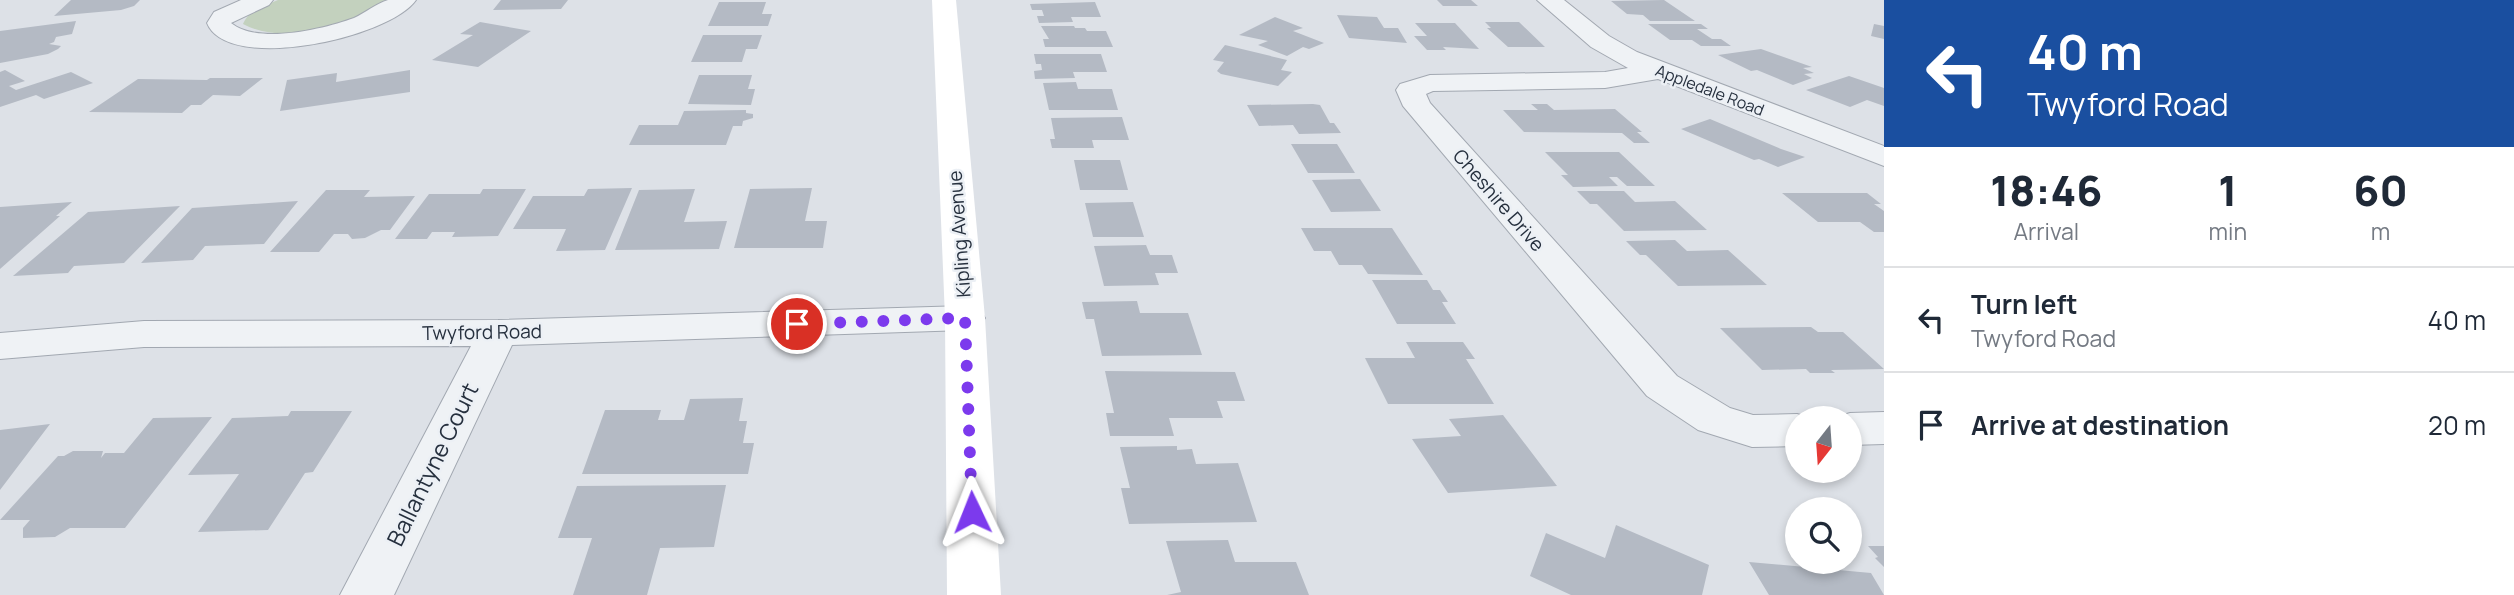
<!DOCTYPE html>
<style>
:root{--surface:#fff;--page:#f6f6f7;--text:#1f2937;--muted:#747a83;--line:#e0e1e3}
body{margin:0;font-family:Manrope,sans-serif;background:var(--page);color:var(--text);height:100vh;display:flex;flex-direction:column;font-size:26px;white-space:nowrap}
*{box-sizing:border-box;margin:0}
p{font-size:23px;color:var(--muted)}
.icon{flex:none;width:38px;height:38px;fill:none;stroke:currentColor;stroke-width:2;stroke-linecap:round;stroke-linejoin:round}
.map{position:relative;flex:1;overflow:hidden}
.panel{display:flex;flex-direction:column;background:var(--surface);width:630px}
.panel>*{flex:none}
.guide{background:#1a4fa0;color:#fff;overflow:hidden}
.needle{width:46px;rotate:197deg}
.buttons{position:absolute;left:1785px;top:406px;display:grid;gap:14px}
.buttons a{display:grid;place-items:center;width:77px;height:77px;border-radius:50%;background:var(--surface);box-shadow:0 4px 10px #0003;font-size:35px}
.pin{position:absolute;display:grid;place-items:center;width:60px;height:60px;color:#fff;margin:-30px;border:4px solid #fff;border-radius:50%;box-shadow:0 2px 7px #0007}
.me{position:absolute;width:77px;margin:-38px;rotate:358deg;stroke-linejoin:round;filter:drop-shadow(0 0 5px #0008)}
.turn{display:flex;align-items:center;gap:24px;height:147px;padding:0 28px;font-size:32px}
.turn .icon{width:91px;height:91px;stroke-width:2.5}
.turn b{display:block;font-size:49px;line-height:60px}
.eta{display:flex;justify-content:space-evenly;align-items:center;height:119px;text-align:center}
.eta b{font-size:42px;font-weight:800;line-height:49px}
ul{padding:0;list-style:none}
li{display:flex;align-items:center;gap:21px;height:105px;padding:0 28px;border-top:2px solid var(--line)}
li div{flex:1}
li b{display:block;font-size:26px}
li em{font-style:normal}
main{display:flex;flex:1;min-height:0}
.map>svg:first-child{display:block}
.green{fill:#c3d1be}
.building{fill:#b4bac4}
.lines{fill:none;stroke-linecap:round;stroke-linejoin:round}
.street-casing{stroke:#a2a8b1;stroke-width:2}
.street{fill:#eff2f5;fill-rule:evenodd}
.secondary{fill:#fff;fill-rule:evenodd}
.route{stroke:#7c3aed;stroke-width:12;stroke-dasharray:0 21.6}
.labels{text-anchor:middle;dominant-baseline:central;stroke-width:5;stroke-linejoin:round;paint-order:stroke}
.far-street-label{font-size:16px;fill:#26303e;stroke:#ecf0f5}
.street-label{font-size:19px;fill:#26303e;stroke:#ecf0f5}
.near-street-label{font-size:23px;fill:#26303e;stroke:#ecf0f5}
</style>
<main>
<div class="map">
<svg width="1884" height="595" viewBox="0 0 1884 595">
<rect width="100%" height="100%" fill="#dde1e7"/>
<path class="green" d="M278 0H385C378 6 371 12 363 16 331 33 275 42 243 24 249 9 265 6 278 0Z"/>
<path class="building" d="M71 0H140L134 6 121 10 54 16Z
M501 0H568L561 9 493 10Z
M1437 0H1471L1478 6H1443Z
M1664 0 1695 21H1650L1643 15 1627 14 1611 1Z
M719 2H766L762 14H772L768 26H708Z
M1095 2 1101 17H1071L1073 22 1039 23 1037 16H1044L1042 10H1032L1030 4Z
M1337 15 1377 17 1384 28H1398L1407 43 1349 38Z
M1275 17 1303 28 1293 31 1324 43 1309 49 1303 47 1287 56 1258 45 1268 41 1239 35Z
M76 21 72 34 56 37 54 42 49 44 61 46 58 49 48 54 0 63V31Z
M480 22 531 31 478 67 432 60 473 35 460 34Z
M1485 22H1519L1545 47H1508L1487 28H1491Z
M1415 23H1455L1479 49 1443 47 1446 50H1427L1414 36H1427Z
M1648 24H1701L1708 29H1697L1712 39H1721L1731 46H1701L1692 40H1670Z
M1874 24 1884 26V39L1871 36Z
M1041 26H1074L1075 28H1085L1087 31H1106L1113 47H1045L1043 39H1049Z
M703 35H762L757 49H746L742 62H691Z
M1225 45 1287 60 1281 70 1292 72 1278 86 1221 74 1217 71 1224 62 1213 60Z
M1761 49 1812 67 1803 68 1814 73 1804 74 1812 78 1793 85 1757 70 1751 71 1718 55Z
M1034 54H1101L1107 72H1073L1075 78 1035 79 1034 71 1042 70 1041 64H1036Z
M5 70 25 81 9 86 16 90 71 72 93 83 44 99 36 95 0 107V72Z
M410 70V92L280 111 287 80 337 73 336 82Z
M699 75H752L748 89H755L751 105 688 104Z
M1849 76 1884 88V106L1867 100 1850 107 1806 90Z
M210 78H263L240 96 213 95 201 105H191L182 113 89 112 138 79 207 80Z
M1076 82 1078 89H1112L1118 110H1049L1043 83Z
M1313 104 1320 105 1330 123H1334L1341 133 1299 134 1293 125 1259 126 1247 105Z
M1531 104H1547L1554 110 1615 109 1642 132H1637L1650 143H1634L1622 133 1524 132 1503 110H1538Z
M746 110V113L753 114V118L743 121 742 126H733L726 145H629L639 125H678L684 111Z
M1122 117 1129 140H1092L1094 148H1052L1050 139H1055L1051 118Z
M1710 119 1781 149 1805 157 1778 167 1759 159 1754 160 1681 129Z
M1291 144H1337L1355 173H1308Z
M1545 152H1619L1655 186H1627L1617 177H1609L1618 186 1573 187 1561 175H1568Z
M1074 160H1120L1128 190H1080Z
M1360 179 1381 211 1331 212 1312 180Z
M632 188 605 250 556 251 566 229H513L533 196H584L588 189Z
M812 188 805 221H827L823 248H734L750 189Z
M483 189H526L498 236 452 237 455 232H432L427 239H395L429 194H480Z
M695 189 684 222 727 221 719 249 615 250 639 190Z
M326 190H370L364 197 415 196 390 230H381L365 238 352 239 348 234H334L319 252H270Z
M1577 191H1624L1635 202 1675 201 1707 230 1624 231 1597 204H1590Z
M1782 193H1867L1881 204H1874L1884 211V232H1874L1860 222H1818Z
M298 201 264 244 205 246 193 260 141 263 192 208Z
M72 202 56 216H60L0 269V207Z
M1133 202 1144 237H1093L1085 203Z
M180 206 124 263 74 266 68 273 13 276 88 212Z
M1301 228H1392L1423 275 1368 274 1362 265H1339L1331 251H1314Z
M1675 240 1687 251 1728 250 1767 285 1678 286 1646 255H1640L1626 241Z
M1146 245 1150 255H1172L1178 273H1155L1159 285 1104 286 1094 246Z
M1372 280H1427L1433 290H1440L1448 302H1442L1456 324H1397Z
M1137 301 1140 313H1188L1202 355 1102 356 1094 319H1086L1082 302Z
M1811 327 1818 332H1843L1884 369 1831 370 1835 373H1810L1806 369 1762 370 1720 328Z
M1406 342H1463L1475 359H1466L1494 404H1388L1365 358H1415Z
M1105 371 1235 372 1245 401H1217L1223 418H1169L1174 436H1110L1106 413H1114Z
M743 398 739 421H747L743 443H754L748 474H582L605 410H661L658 420H684L690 399Z
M291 411H352L313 472 305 473 268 530 198 532 239 474 188 475 232 418 288 416Z
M1503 415 1557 486 1448 493 1412 439 1461 436 1449 419Z
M212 417 125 528H70L55 537 23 538V528L30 520H0L58 456H64L73 451H103L101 458 105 453H124L153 418Z
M50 424 0 490V430Z
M1177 446V450L1192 449 1196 464 1238 463 1257 522 1129 524 1121 488H1130L1120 447Z
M726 485 714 547 660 548 647 595H573L592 538H558L577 486Z
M1616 525 1709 565 1702 595H1571L1530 576 1546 533 1605 558Z
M1228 540 1235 562H1296L1309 595H1167L1181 592 1166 541Z
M1868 546H1884V567L1875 558 1878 557Z
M1749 562 1871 573 1884 595H1769Z"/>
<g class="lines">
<defs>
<path id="street" d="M241 0H273L269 5 231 23C258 45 324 29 354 18 365 13 377 3 388 0 396 0 408 0 416 0 390 38 227 74 207 23L214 12Z
M1537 0H1564L1609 36 1637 52 1884 146V166L1658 79 1605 88 1433 91 1426 94 1430 103 1677 376 1730 408 1753 415 1797 414 1811 418H1797V446L1752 447 1698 430 1647 396 1403 106 1396 90 1400 84 1430 75 1605 72 1628 68 1591 47Z
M965 306 979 309 985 318 979 327 965 330 512 345 394 595H340L471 346 144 347 0 359V333L144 321 498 320Z
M1884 412V444L1850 445V418H1834L1850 413Z"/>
</defs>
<use href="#street" class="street-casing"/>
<use href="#street" class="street"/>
<path class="secondary" d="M932 0H956L985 318 1001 595H947L945 318Z"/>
</g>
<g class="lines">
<path class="route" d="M797 324 965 318 972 512"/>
</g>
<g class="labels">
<g class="far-street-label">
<text transform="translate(1710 90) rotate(21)">Appledale Road</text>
</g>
<g class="street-label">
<text transform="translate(1499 200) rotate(49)">Cheshire Drive</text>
<text transform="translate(959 234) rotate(-94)">Kipling Avenue</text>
<text transform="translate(482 332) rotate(-1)">Twyford Road</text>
</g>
<g class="near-street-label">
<text transform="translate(432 464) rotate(-64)">Ballantyne Court</text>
</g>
</g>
</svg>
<div class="buttons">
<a><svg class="needle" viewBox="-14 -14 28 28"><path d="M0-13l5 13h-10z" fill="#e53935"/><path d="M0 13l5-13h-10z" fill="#747a83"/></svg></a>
<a><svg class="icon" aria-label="search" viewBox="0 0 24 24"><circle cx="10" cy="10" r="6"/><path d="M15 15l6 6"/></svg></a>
</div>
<div class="pin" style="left:797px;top:324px;background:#d93025"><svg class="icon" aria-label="arrive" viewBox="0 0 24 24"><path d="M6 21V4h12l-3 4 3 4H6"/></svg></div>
<svg class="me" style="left:972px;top:512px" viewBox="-20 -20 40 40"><path d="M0-17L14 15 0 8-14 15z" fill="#7c3aed" stroke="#fff" stroke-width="4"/></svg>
</div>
<section class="panel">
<div class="guide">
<div class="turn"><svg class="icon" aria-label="left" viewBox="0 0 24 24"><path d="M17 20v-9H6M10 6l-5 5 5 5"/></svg><div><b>40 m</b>Twyford Road</div></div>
</div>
<div class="eta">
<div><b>18:46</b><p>Arrival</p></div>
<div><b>1</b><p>min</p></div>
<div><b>60</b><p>m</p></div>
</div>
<ul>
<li><svg class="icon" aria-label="left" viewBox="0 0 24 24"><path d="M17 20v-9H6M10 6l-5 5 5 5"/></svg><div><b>Turn left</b><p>Twyford Road</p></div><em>40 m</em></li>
<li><svg class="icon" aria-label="arrive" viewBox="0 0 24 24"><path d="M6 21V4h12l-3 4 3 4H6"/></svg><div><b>Arrive at destination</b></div><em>20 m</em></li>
</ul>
</section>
</main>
